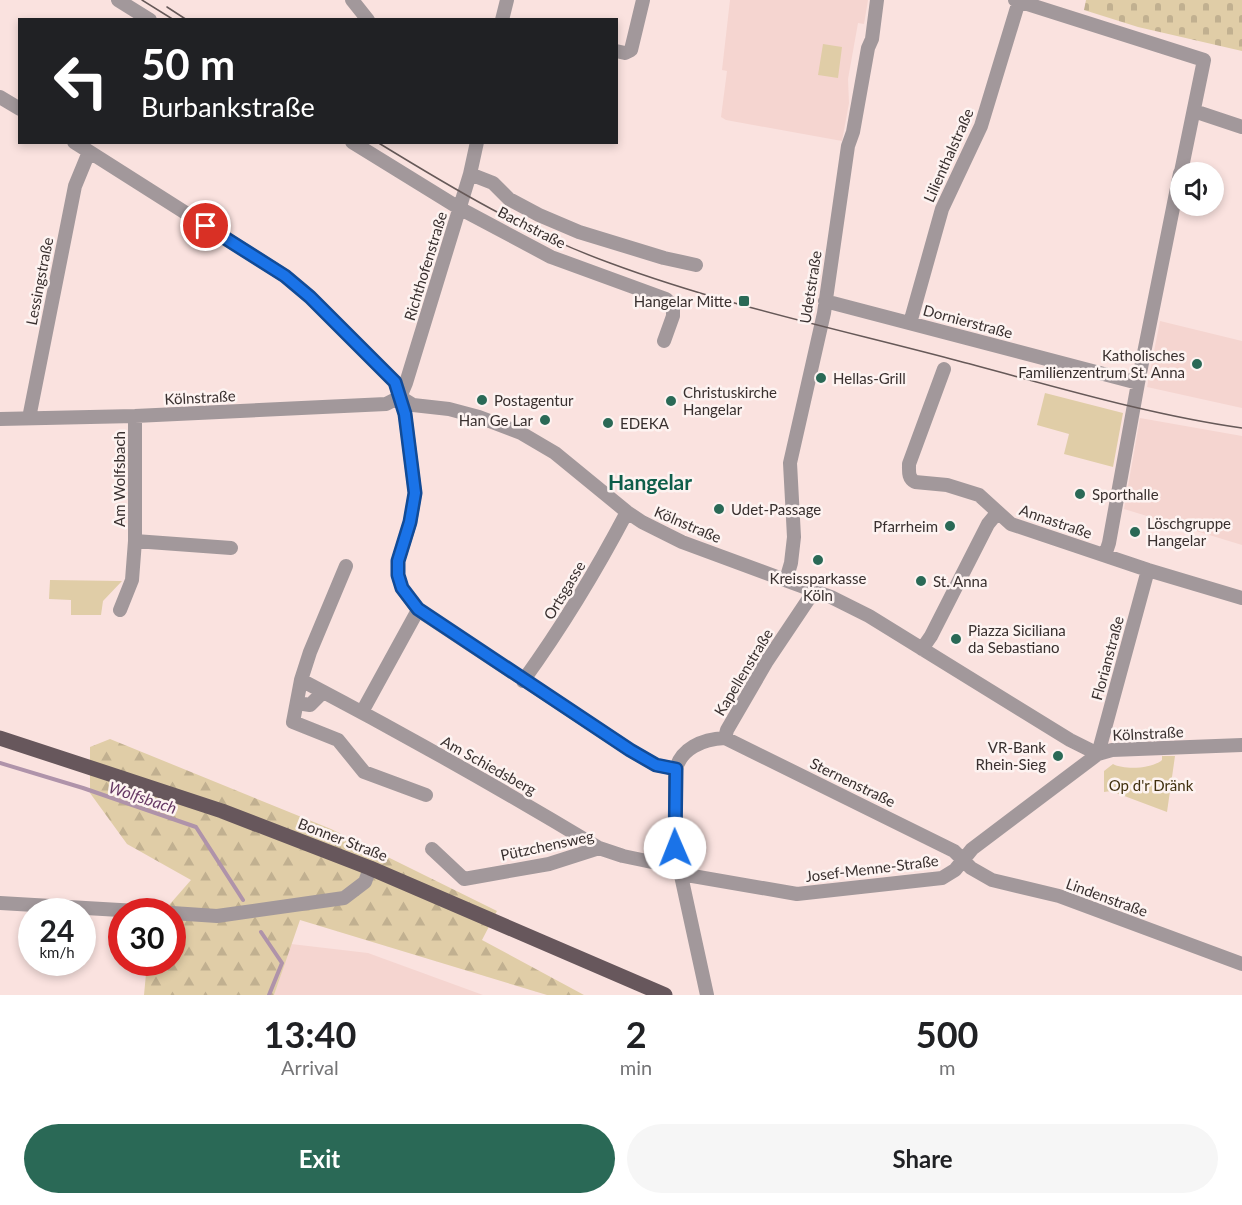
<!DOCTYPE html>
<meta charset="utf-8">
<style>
:root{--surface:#fff;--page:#f6f6f6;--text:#202124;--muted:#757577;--accent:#2a6956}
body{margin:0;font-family:Lato,sans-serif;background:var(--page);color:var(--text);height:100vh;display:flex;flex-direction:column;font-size:22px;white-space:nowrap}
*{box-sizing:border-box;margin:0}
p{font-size:20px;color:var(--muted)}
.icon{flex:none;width:33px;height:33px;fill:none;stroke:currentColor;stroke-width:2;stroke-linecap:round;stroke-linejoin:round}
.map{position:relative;height:995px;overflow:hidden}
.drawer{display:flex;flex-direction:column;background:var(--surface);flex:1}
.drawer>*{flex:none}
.hud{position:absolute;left:18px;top:18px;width:600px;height:126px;border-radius:0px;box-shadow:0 3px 9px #0003;background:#202124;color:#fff;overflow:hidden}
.controls{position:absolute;left:1170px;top:162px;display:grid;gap:12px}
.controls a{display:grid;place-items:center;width:54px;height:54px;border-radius:50%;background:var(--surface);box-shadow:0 3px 9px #0003;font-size:30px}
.speed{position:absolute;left:18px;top:898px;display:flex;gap:12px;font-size:30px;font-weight:700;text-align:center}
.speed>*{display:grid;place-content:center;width:78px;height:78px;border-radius:50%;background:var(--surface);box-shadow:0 3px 9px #0003;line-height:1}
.speed small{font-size:15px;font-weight:400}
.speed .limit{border:9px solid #d22;background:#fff;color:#111}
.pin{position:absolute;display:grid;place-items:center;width:51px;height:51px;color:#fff;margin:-26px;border:3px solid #fff;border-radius:50%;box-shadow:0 2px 6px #0007}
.me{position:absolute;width:66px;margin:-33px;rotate:359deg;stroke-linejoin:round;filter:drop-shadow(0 0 4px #0008)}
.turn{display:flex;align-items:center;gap:21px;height:126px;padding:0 24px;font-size:27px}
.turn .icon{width:78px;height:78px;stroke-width:2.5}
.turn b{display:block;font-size:42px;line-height:51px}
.eta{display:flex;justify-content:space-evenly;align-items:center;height:102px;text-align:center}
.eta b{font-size:36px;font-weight:700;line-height:42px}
.button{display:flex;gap:12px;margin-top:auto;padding:12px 24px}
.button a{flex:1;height:69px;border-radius:36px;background:var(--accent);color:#fff;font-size:24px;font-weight:700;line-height:69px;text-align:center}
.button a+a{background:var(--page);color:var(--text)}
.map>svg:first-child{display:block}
.built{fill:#f5d5d0}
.forest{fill:url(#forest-firs)}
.cemetery{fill:url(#cemetery-stones)}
.park{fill:#e0cda7}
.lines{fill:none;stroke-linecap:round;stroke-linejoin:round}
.stream{stroke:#af93aa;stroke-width:4}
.street{stroke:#a2989b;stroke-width:14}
.primary{stroke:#67575c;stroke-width:15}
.tram{stroke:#665958;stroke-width:1.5}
.route-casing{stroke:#114b97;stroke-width:15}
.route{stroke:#1a73e8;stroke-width:10}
.poi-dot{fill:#2a6956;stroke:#fdf3f1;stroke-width:2}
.labels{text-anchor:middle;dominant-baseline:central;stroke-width:5;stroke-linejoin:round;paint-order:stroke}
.street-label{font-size:15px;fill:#39302f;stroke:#fdf3f1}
.poi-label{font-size:15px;fill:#39302f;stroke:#fdf3f1;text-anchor:start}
.park-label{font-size:15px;fill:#40300e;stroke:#fdf3f1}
.water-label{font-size:16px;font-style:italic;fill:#663864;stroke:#fdf3f1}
.district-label{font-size:21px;font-weight:bold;fill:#0e5e4a;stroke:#fdf3f1}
</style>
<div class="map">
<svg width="1242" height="995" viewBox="0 0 1242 995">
<defs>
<pattern id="forest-firs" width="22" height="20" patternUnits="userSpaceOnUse" patternTransform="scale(1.5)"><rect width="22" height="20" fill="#e0cda7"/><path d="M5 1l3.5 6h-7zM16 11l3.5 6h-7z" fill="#c1b090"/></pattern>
<pattern id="cemetery-stones" width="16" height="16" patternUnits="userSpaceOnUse" patternTransform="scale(1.5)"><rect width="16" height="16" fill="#e0cda7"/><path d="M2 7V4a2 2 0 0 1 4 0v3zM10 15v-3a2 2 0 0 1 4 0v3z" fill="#c1b090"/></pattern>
</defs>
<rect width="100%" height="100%" fill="#fae2df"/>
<path class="built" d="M730 0H868L864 24 858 23 848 79 849 103 842 141 726 120 721 117 727 71 722 70Z
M1160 321 1242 341V408L1147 387Z
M1140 418 1242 436V545L1124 509Z
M291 944 368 953 483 995H274Z"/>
<path class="forest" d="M110 739 331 829 497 911 482 940 584 995H547L300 920 274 995H144L147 963H172V912H163L191 880 127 844 90 793V747Z"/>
<path class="cemetery" d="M1086 0H1242V51L1138 27 1084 10Z"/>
<path class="park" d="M823 44 842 47 838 78 818 75Z
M1045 393 1123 413 1113 467 1064 454 1069 434 1037 425Z
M50 580 122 581 103 601 101 615H71V600L49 599Z
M1162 756H1175L1167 812 1111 791 1104 792V771L1113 764C1124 770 1152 769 1162 760Z"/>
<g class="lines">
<path class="stream" d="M0 763 83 788 196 827 243 900
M261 932 282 963 269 995"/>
<path class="street" d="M118 0 150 20
M352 0 368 20
M1015 0 1204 60 1181 172
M502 20 507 0
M616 51 625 53 631 50 643 0
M0 97 20 109
M1194 111 1242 127
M74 142 285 276 310 297 395 382 405 414 415 493 410 523 398 561V575L402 588 418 610 630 750 656 765 676 769
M352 142 459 208 551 257 666 299 673 306V316L664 341
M470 174 493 183 509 199 539 215 579 232 664 258 696 265
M825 301 1138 383
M910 323 942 209 981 126 1019 1
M944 369 909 464C909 472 908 478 915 482L947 485 979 495 1011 524 1148 570 1242 598
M400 397 413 405 449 409 479 417 521 433 555 453 627 512 642 522 682 542 831 597 869 616 1070 740 1098 754
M400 397 406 383 470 174 477 142
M29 418 75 186 89 152
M0 419 135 416 386 404 400 397
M135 541 231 548
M1105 555 1109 543 1138 383 1180 173
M346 566 310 652 301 680C402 733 501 789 599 848
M786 580 791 563 794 537 790 463 824 313 848 146 853 132 868 48 872 39 877 0
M120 610 132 580 135 541V416
M922 649 931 636 988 524 997 513
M301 680 293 722 338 740 364 772 426 795
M523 681C562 627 596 571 627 512
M297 703 310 705 323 692
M362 712 418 610
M725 738 954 851 971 868 992 880 1059 896 1242 964
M725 738 727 730 767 661 814 591
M1098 754 1148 570
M432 849 464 879 549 864 599 848 623 856 666 865H679
M681 874 797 894 942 878 955 870 972 849 1098 754 1112 750 1242 745
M0 903 154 912
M172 913 217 916 344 898 365 882 370 868
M707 995 675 848V772C680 748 703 739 725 738"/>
<path class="primary" d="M0 738 222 811 370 868 665 995"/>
<path class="tram" d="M142 0 174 20
M167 7 187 20
M377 142C452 188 527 233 610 263 720 304 837 329 951 359 1047 384 1144 414 1242 428"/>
</g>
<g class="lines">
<defs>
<path id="route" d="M206 226 285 276 310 297 395 382 405 414 415 493 410 522 398 561V575L402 588 418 609 630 750 656 765 676 769 675 848"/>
</defs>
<use href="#route" class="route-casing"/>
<use href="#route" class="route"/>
</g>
<g class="poi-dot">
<rect x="738" y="295" width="12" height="12" rx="3"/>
<circle cx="1197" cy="364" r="6"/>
<circle cx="821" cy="378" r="6"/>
<circle cx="482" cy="400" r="6"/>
<circle cx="671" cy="401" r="6"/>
<circle cx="545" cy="420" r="6"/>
<circle cx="608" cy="423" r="6"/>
<circle cx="1080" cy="494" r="6"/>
<circle cx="719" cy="509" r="6"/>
<circle cx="950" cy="526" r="6"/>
<circle cx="1135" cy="532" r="6"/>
<circle cx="818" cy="560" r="6"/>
<circle cx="921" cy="581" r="6"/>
<circle cx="956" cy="639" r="6"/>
<circle cx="1058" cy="756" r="6"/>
</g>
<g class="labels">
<g class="street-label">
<text transform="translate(948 155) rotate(-66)">Lilienthalstraße</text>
<text transform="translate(532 227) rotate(27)">Bachstraße</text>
<text transform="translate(425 266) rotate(-73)">Richthofenstraße</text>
<text transform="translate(39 281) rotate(-79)">Lessingstraße</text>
<text transform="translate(810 287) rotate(-81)">Udetstraße</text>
<text transform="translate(968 321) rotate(15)">Dornierstraße</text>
<text transform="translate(200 397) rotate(-3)">Kölnstraße</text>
<text transform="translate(119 479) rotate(-90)">Am Wolfsbach</text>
<text transform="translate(1056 521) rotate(19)">Annastraße</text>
<text transform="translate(688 524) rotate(23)">Kölnstraße</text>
<text transform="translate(564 590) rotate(-59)">Ortsgasse</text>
<text transform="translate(1107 658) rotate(-75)">Florianstraße</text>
<text transform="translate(743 672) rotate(-59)">Kapellenstraße</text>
<text transform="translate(1148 733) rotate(-3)">Kölnstraße</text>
<text transform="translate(489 765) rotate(29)">Am Schiedsberg</text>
<text transform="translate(853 782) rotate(26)">Sternenstraße</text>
<text transform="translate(343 839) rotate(21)">Bonner Straße</text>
<text transform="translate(547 845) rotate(-12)">Pützchensweg</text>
<text transform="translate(872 868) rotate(-7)">Josef-Menne-Straße</text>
<text transform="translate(1107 897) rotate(20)">Lindenstraße</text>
</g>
<g class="poi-label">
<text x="732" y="301" text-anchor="end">Hangelar Mitte</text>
<text x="1185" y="355" text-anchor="end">Katholisches<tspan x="1185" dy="17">Familienzentrum St. Anna</tspan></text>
<text x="833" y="378">Hellas-Grill</text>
<text x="683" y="392">Christuskirche<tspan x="683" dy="17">Hangelar</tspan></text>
<text x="494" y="400">Postagentur</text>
<text x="533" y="420" text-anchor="end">Han Ge Lar</text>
<text x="620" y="423">EDEKA</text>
<text x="1092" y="494">Sporthalle</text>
<text x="731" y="509">Udet-Passage</text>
<text x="1147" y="523">Löschgruppe<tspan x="1147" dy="17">Hangelar</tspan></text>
<text x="938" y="526" text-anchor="end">Pfarrheim</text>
<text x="818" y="578" text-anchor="middle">Kreissparkasse<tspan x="818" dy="17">Köln</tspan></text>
<text x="933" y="581">St. Anna</text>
<text x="968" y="630">Piazza Siciliana<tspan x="968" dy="17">da Sebastiano</tspan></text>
<text x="1046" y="747" text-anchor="end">VR-Bank<tspan x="1046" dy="17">Rhein-Sieg</tspan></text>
</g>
<g class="park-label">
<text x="1151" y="785">Op d'r Dränk</text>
</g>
<g class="water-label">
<text transform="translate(143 797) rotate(18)">Wolfsbach</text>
</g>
<g class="district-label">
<text x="650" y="481">Hangelar</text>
</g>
</g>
</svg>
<div class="controls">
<a><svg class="icon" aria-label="sound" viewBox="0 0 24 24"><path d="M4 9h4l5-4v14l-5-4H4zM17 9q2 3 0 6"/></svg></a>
</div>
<div class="speed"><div>24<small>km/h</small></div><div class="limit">30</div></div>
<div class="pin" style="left:206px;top:226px;background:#d93025"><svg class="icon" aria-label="arrive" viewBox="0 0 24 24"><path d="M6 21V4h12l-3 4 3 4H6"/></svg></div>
<svg class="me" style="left:675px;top:848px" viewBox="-20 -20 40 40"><circle r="19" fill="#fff"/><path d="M0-13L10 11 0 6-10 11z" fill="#1a73e8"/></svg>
<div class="hud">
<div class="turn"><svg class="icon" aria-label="left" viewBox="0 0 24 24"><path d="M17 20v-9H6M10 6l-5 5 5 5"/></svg><div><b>50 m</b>Burbankstraße</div></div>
</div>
</div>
<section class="drawer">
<div class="eta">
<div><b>13:40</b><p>Arrival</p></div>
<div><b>2</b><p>min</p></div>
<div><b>500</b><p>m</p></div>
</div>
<div class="button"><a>Exit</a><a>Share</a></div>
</section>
